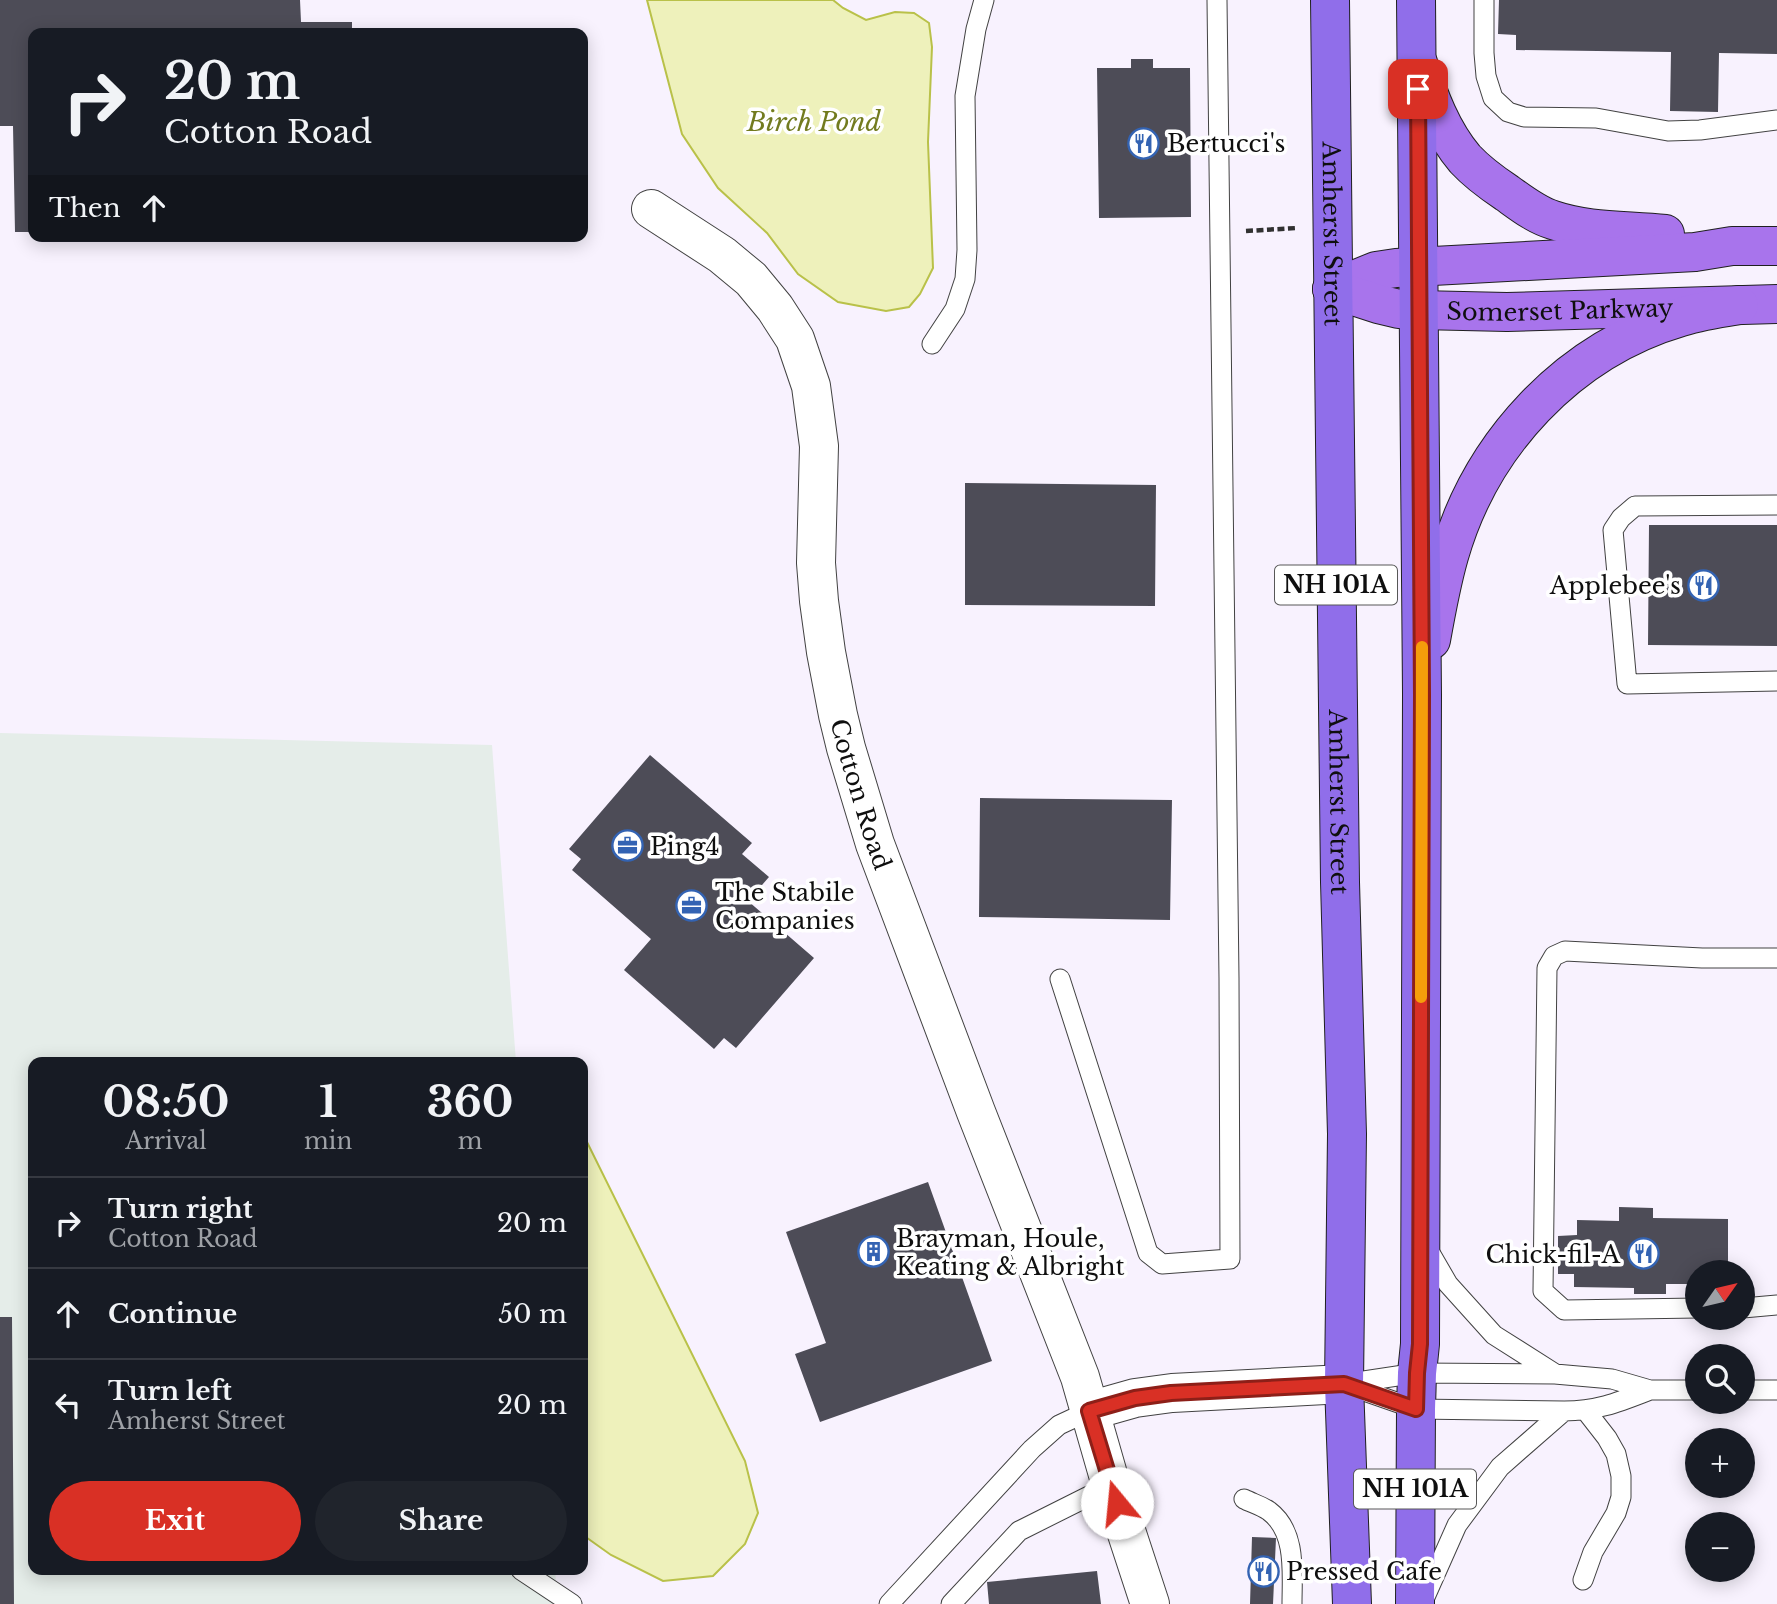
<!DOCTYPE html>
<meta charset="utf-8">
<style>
:root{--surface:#171b24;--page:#20242c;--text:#f1f3f6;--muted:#9ea1a6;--line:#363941;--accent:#d93025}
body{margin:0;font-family:"Libre Baskerville",serif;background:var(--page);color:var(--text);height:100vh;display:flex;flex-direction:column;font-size:26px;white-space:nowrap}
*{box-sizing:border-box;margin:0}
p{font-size:23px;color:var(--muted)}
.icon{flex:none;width:38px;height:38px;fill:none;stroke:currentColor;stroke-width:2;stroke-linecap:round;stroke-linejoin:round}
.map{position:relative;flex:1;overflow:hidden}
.side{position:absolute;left:28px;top:1057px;width:560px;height:518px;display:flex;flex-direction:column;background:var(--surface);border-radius:14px;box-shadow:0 4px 18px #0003}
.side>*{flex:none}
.banner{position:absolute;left:28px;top:28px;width:560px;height:214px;border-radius:14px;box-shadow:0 4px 18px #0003;background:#171b24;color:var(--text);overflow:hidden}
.needle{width:46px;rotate:56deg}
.tools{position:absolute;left:1685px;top:1260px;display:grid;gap:14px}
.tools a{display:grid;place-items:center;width:70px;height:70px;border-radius:50%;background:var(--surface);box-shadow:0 4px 18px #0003;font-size:35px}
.pin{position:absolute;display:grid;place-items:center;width:60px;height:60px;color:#fff;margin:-30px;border-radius:14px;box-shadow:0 4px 10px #0006}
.me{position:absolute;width:77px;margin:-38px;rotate:343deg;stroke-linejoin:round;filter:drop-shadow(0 0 5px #0008)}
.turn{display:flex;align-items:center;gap:24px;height:147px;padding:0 21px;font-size:32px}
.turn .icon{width:91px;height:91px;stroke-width:2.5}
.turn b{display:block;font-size:49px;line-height:60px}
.then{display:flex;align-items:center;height:66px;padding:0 21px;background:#0003;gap:14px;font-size:26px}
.eta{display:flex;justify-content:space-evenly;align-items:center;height:119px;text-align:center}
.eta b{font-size:42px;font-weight:800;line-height:49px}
.primary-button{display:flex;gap:14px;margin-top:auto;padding:14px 21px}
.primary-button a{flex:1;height:80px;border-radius:42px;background:var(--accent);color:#fff;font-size:28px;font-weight:800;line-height:80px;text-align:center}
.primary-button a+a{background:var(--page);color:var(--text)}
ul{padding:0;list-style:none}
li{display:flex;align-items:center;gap:21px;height:91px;padding:0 21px;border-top:2px solid var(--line)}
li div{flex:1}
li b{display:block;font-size:26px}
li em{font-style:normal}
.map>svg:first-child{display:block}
.industrial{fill:#e5ede9}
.water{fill:#eef1bb;stroke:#b9c149;stroke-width:2}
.building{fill:#4d4c57}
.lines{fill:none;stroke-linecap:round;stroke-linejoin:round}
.service-casing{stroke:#424242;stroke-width:21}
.minor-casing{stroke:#424242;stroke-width:40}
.primary-casing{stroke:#202020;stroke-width:40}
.trunk-casing{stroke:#202020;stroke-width:40}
.path{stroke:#313131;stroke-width:4.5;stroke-dasharray:7 3.5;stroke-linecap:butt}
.service{stroke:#fff;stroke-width:19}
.minor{stroke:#fff;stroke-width:38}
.primary{stroke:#a874ec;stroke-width:38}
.trunk{stroke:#906eea;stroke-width:38}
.route-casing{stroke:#8d1f18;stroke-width:18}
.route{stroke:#d93025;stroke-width:12}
.slow{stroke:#f59e0b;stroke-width:12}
.labels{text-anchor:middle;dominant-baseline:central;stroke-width:7;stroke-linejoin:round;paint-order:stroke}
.shield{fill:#fff;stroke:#575757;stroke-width:2}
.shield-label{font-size:23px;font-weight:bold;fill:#0f0f0f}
.poi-label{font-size:24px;fill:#0f0f0f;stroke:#fff;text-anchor:start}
.street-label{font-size:24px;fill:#0f0f0f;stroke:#fff}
.water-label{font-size:26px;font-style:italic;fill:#727b1f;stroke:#fff}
</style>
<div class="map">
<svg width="1777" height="1604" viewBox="0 0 1777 1604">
<rect width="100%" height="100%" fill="#f8f2fe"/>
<path class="industrial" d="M0 733 492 745 516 1062H33V1570H555L558 1604H0Z"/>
<path class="water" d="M647 0H833L843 8 866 20 895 12 914 13 929 23 932 47 928 142 933 268 920 294 909 307 886 311 838 302 798 274 767 233 718 188 682 134Z
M583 1134 745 1461 758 1513 745 1544 713 1576 663 1581 611 1555 583 1535Z"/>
<path class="building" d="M0 0H300L301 22H352V33H33V232H15L13 126H0Z
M1499 0H1777V54L1719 53 1718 112 1670 111 1671 52 1516 50V35L1498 34Z
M1131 59H1153V68H1190L1191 217 1099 218 1097 68H1131Z
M965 483 1156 485 1155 606 965 605Z
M1649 525H1777V646L1648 645Z
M650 755 752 843 742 854 769 877 748 901 814 958 736 1048 724 1038 714 1049 624 970 651 939 572 870 581 859 569 849Z
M980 798 1172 800 1170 920 979 917Z
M928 1182 992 1361 820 1422 795 1354 826 1343 786 1232Z
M1619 1207 1653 1208V1218L1728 1219V1272H1698V1284H1666V1294H1634V1288L1574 1287V1274H1558V1236L1577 1235V1220L1619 1221Z
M0 1317H12L14 1604H0Z
M1252 1537 1276 1538 1273 1604H1250Z
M1097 1571 1101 1604H989L987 1582Z"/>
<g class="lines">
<defs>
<path id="service" d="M1484 0V53L1486 76 1493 98 1508 112 1524 117 1596 118 1668 131 1700 130 1777 120
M932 344 955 309 965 279 967 250 965 96 976 29 984 0
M1777 505 1635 506 1621 518 1613 530 1627 684 1777 681
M1060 979 1148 1253 1162 1264 1230 1259 1229 978 1217 0
M1426 1246 1448 1284 1494 1335 1554 1373
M1698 1308 1564 1310 1543 1291 1547 968 1554 956 1565 951 1702 958H1777
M1743 1308 1777 1305
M1344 1384 1417 1373 1555 1374 1612 1379 1650 1390H1698
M1347 1385 1416 1409 1564 1411C1598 1411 1619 1402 1650 1390
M1743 1390H1777
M1244 1499C1252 1503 1262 1506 1269 1511 1297 1532 1292 1573 1292 1604
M521 1570 572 1604
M1583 1580 1593 1552 1616 1513 1621 1497V1476L1616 1454 1607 1438 1586 1411
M1425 1597 1457 1525 1500 1467 1564 1411
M889 1604 1032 1449 1059 1425 1089 1411
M951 1604 1019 1531 1111 1485"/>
<g id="minor">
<path id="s1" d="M651 209 722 255 751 279 775 308 795 339 811 386 819 446 816 563 819 601 826 652 838 715 846 748 875 844 976 1112 1080 1377 1111 1485 1150 1604"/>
<path d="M1089 1411 1135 1398 1172 1393 1344 1384"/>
</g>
<g id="primary">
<path d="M1418 63C1429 97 1442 132 1465 159 1477 172 1492 183 1507 193 1521 203 1536 215 1553 220 1588 232 1628 230 1665 234"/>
<path d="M1332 289 1376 271 1396 268 1695 252 1732 246H1777"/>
<path id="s2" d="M1332 289 1378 304 1399 309 1419 310 1507 312 1777 304"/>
<path d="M1431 640C1436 612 1441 584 1449 556 1481 444 1568 350 1681 317 1700 311 1720 308 1739 305"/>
</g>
<g id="trunk">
<path id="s3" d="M1330 0 1340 882 1347 1134 1344 1384 1352 1604"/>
<path d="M1415 1604 1416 1409 1417 1373 1420 1344 1422 694 1416 0"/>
</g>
</defs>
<use href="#service" class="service-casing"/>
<use href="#minor" class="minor-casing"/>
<use href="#primary" class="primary-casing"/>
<use href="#trunk" class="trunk-casing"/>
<path class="path" d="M1246 231 1297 228"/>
<use href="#service" class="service"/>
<use href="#minor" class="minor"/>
<use href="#primary" class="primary"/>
<use href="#trunk" class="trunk"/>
</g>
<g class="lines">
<defs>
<path id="route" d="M1117 1503 1089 1411 1135 1398 1171 1393 1344 1384 1416 1409 1417 1373 1420 1344 1422 694 1418 89"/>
</defs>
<use href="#route" class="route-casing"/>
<use href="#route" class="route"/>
<path class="slow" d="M1421 997 1422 647"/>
</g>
<defs>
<symbol id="restaurant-ring" viewBox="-11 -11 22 22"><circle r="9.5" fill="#fff" stroke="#3363b3" stroke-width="1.5"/><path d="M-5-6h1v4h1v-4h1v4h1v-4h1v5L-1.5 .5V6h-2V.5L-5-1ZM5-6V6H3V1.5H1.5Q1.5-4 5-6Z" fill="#3363b3"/></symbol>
<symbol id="office-ring" viewBox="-11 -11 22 22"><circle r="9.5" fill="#fff" stroke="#3363b3" stroke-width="1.5"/><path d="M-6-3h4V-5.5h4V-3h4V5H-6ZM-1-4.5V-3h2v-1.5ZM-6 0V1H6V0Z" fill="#3363b3"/></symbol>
<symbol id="building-ring" viewBox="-11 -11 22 22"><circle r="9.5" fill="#fff" stroke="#3363b3" stroke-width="1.5"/><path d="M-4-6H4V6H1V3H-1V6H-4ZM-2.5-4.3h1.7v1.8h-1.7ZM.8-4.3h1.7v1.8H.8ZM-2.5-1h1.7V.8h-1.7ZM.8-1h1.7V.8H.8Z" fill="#3363b3"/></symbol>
</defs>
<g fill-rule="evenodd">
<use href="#restaurant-ring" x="1126" y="126" width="35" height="35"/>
<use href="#restaurant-ring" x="1686" y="568" width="35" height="35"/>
<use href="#office-ring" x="610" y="828" width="35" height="35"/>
<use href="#office-ring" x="674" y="888" width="35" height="35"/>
<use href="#building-ring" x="856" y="1234" width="35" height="35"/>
<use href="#restaurant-ring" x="1626" y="1236" width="35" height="35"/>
<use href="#restaurant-ring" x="1246" y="1554" width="35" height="35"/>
</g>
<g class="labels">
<g class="shield">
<rect x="1275" y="565.5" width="122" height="39" rx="5"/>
<rect x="1354" y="1469.5" width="122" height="39" rx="5"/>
</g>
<g class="shield-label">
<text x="1336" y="585">NH 101A</text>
<text x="1415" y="1489">NH 101A</text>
</g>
<g class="poi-label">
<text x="1167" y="143">Bertucci's</text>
<text x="1681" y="585" text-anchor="end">Applebee's</text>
<text x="650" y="846">Ping4</text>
<text x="715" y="892">The Stabile<tspan x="715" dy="28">Companies</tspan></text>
<text x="896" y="1238">Brayman, Houle,<tspan x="896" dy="28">Keating &amp; Albright</tspan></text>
<text x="1620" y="1254" text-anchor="end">Chick-fil-A</text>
<text x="1286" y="1571">Pressed Cafe</text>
</g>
<g class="street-label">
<text stroke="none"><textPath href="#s3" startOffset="234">Amherst Street</textPath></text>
<text stroke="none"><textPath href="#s2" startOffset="231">Somerset Parkway</textPath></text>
<text stroke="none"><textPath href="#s1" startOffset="660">Cotton Road</textPath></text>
<text stroke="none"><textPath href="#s3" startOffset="802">Amherst Street</textPath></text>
</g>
<g class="water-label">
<text x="814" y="122">Birch Pond</text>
</g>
</g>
</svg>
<div class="tools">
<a><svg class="needle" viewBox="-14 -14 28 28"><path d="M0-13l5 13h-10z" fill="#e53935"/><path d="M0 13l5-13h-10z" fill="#9ea1a6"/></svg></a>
<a><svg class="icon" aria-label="search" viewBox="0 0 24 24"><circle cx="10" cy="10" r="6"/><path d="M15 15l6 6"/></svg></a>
<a>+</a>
<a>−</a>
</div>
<div class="pin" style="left:1418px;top:89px;background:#d93025"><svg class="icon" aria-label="arrive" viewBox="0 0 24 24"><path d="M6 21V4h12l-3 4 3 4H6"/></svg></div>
<svg class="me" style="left:1117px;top:1503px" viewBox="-20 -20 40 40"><circle r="19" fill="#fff"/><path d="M0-13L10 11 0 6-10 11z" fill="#d93025"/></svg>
<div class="banner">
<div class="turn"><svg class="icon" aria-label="right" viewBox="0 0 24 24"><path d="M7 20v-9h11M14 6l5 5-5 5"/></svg><div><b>20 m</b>Cotton Road</div></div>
<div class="then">Then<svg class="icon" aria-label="ahead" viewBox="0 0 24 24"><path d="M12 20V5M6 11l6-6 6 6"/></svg></div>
</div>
<section class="side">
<div class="eta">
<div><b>08:50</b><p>Arrival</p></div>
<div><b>1</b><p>min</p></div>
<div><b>360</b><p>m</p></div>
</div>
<ul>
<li><svg class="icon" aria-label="right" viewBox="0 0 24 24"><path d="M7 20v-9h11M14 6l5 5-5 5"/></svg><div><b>Turn right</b><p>Cotton Road</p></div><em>20 m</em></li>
<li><svg class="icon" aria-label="ahead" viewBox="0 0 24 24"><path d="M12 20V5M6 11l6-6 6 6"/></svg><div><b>Continue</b></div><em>50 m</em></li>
<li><svg class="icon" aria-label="left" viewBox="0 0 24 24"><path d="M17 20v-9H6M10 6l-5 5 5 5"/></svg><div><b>Turn left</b><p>Amherst Street</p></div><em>20 m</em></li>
</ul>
<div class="primary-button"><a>Exit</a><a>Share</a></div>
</section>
</div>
